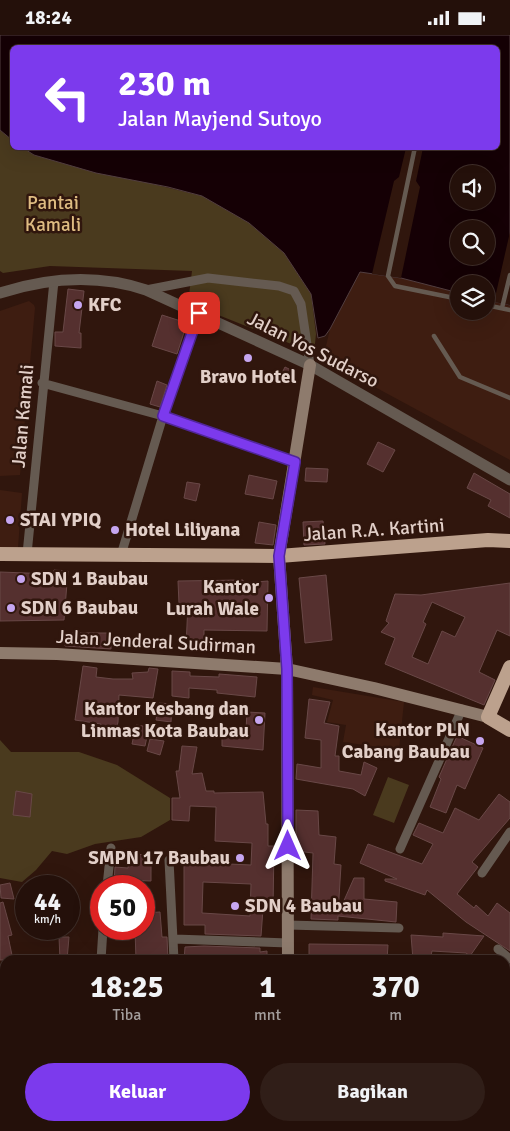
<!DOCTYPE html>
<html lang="id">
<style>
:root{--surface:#24100a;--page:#301e18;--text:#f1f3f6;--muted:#a39d9c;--line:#41302b;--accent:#7c3aed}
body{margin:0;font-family:Signika,sans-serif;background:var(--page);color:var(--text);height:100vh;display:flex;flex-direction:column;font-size:19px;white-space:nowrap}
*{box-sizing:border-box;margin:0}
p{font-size:16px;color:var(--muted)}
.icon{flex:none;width:28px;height:28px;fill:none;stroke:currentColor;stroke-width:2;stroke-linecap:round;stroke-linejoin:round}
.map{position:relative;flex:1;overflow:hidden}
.panel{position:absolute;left:0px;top:920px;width:510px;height:176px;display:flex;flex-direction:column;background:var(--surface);border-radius:15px 15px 0 0;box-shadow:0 5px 20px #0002,0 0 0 1px var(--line)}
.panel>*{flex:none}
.hud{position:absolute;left:10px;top:10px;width:490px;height:105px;border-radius:8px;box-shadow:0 5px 20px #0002,0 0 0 1px var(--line);background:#7c3aed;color:#fff;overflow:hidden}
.controls{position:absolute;left:450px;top:130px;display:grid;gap:10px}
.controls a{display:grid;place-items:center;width:45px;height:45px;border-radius:50%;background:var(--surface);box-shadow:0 5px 20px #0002,0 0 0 1px var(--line);font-size:25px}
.speed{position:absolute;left:15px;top:840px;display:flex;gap:10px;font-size:25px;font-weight:700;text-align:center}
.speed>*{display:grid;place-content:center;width:65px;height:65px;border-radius:50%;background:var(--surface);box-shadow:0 5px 20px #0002,0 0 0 1px var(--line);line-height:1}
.speed small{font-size:12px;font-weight:400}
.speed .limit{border:8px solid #d22;background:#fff;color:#111}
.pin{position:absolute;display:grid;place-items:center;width:42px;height:42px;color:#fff;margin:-21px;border-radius:10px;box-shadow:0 2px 8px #0006}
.me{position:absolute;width:55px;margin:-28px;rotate:0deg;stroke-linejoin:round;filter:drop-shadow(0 0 4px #0008)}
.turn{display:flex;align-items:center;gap:18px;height:105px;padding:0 25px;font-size:22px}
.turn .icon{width:65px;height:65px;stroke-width:2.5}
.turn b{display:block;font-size:35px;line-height:42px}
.eta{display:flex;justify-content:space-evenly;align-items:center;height:85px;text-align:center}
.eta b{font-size:30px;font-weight:700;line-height:35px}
.action{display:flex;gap:10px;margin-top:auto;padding:10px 25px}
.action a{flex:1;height:58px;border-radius:30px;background:var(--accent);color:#fff;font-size:20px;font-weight:700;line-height:58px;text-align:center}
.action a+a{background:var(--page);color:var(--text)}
.status{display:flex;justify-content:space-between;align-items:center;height:35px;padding:0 25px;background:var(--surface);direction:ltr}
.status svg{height:14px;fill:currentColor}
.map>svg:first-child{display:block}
.built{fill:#3e1d11}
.green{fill:#4a3a1e}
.water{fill:#150005;stroke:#523e40;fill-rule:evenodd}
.pier{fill:#30160d}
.building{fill:#55302f;stroke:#694847;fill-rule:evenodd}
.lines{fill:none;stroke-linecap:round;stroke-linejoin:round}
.service{stroke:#655a51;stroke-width:4.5}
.minor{stroke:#655a51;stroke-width:9}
.tertiary{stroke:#655a51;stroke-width:11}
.secondary{stroke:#8e7b6d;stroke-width:12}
.trunk{stroke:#bca18d;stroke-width:14}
.route-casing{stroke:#51269a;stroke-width:12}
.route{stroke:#7c3aed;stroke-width:9}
.poi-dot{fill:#c6a6f0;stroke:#30160d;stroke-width:2}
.labels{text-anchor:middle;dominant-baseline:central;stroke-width:5;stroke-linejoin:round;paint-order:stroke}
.park-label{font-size:19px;fill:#dfbc82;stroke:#30160d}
.poi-label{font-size:19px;font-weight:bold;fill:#e2cfc8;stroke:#30160d;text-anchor:start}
.street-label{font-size:19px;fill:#e2cfc8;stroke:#30160d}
</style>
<div class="status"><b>18:24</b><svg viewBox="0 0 49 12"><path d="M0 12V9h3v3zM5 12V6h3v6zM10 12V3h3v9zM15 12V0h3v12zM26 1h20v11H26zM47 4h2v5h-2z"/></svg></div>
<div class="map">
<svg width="510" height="1096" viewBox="0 0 510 1096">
<rect width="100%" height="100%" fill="#30160d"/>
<path class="built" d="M360 237 401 243 459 258V276H486V265L510 271V425L323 324 330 294Z
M29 266 34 270 35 273 20 440 0 441V276Z
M0 455 22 458 18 513 0 512Z
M313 652 404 667 399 715 343 707 346 690 327 687 333 665 312 660Z"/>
<path class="green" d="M0 95 12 105V112L23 113 34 120 202 161 249 188 284 218 311 259 316 299 314 318 188 268 192 236 50 231 3 238 0 236Z
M0 705 11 717H79L117 730 170 763V785L141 802 95 809 67 819 52 816 36 835 22 847 0 843Z
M388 742 409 750 394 788 373 780Z"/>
<path class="water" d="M0 0H510V270L486 265V249H459V258L401 243 360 237 330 294 325 301 318 303 311 259 284 218 249 188 202 161 168 152 96 138 34 120 23 113 498 112V12H12V105L0 95ZM459 139H486V166H459ZM459 194H486V221H459Z"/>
<path class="pier" d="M406 113H423L416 146 420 152 401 243 372 239 394 146 399 142Z
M510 197V270L494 267Z"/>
<path class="building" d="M68 254 84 256 79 298H81V313L55 311V297H63Z
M162 280 187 288 177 319 152 311Z
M285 332 295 337 290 347 280 342Z
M157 346 167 350 160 372 150 369Z
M378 407 395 415 383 437 367 429Z
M306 433 328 434 327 447 305 446Z
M474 438 510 459V483L488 471 491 465 467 453Z
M249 440 277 446 273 464 245 459Z
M187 447 200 449 196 466 184 463Z
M323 486 325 509 304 510 303 487Z
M259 487 276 490 273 510 255 508Z
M54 535 68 536 64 585 0 586V537L53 539Z
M326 540 332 605 305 608 299 543Z
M243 545V548L268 546 267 596 204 595V612H186L188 568 179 569 178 546Z
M510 548V601L497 595 479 637 495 645 484 670 385 629 395 603 381 597 389 588 386 586 395 559 421 560ZM432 567 465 582 455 602 442 596 428 629 412 622 426 589 423 587Z
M64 598H111V614L65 611Z
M83 631 97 633 96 642 113 644H133L132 638 148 637 149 633 158 634 153 663 119 660 118 687 115 699 100 698 101 689 75 685Z
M172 636 190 637V641L219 642V639L257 642 255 662 217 658V655L189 653V663L172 661Z
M309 664 330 667 324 688 339 691 335 721H339V736L361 740 364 727 377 733 365 761 353 754 296 744 297 729 321 733V705L305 703Z
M159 668 172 669 171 687 156 685Z
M247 677 265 678 263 715 222 711V693L246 695Z
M136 690 149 692 145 711 132 709Z
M457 701 483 713 465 754 457 750 446 778 430 772 441 744 439 742Z
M150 704 164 706 160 720 147 716Z
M182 711 197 712 192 739 202 738 206 756H214V758L263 757 266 789H268V811H274L273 874H263L261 901 205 899V890H184V827L251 830 252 808 215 806 216 772 190 771 189 786 172 785V763H180L176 736H179ZM203 847 251 849 250 881 202 878Z
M16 756 32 759 30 782 13 780Z
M499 759 510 767V783L472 827 478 832 457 859 474 873 476 870 488 881 497 868 510 878V916L466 887 427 855 425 860 385 846V844H397L360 828 368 809 422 829 433 809 413 800 419 788 443 798 455 773 479 785Z
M296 775 318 776 319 800 336 802 334 829 341 830 338 879 354 843H364V864L397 867 396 887 338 881V885L311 884 313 818 296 816Z
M130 819 151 820V846L123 845V848L114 847 115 832 128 833Z
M10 848 14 864 1 863 0 850Z
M3 867 12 900 8 901 13 925H0V868Z
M160 877 162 902H167L168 925H136L135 894H144V878Z
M443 898 484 901 470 921 466 918 432 916 430 925H413L411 900 443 902Z
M59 902H69L67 925H60Z
M309 909 388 910 387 925H309Z
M204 911 260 913V917L267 916V925H184L185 912Z"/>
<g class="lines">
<path class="service" d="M415 112 388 241 395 251 459 264
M486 270 510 275
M502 273 510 240
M434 301 460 342 510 363"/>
<path class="minor" d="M146 255 208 243 279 251 294 256 301 269 310 330
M42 348 163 381 295 427
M27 519 54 246
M121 520 163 381 199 278
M400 814 462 674
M169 825 174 925
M482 838 510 797
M107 851 111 813
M288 890 399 893
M174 904 288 908
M498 914 510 924
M101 925 103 894
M0 1090H5
M16 1091 69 1096"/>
<path class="tertiary" d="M0 258C47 243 98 239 146 255L310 330 510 445
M0 1013 5 1011"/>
<path class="secondary" d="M0 618 57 619 287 634 374 653 488 682
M288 925 287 634 279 521 310 330
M285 1091 286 1096"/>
<path class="trunk" d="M0 519 279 521 488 505 510 506
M510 632 488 682 510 695"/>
</g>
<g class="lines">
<defs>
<path id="route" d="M199 278 163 381 295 427 279 521 287 634 288 811"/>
</defs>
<use href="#route" class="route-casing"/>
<use href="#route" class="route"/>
</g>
<g class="poi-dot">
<circle cx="78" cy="270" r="5"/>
<circle cx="248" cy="323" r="5"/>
<circle cx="10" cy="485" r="5"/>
<circle cx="115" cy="495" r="5"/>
<circle cx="21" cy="544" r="5"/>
<circle cx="269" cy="563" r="5"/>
<circle cx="11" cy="573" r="5"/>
<circle cx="259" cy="685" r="5"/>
<circle cx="480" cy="706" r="5"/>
<circle cx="240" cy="823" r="5"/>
<circle cx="235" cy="871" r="5"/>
</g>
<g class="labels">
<g class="park-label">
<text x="53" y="168">Pantai<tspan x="53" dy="22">Kamali</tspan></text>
</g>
<g class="poi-label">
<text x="88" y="270">KFC</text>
<text x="248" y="342" text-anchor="middle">Bravo Hotel</text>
<text x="20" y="485">STAI YPIQ</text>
<text x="125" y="495">Hotel Liliyana</text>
<text x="31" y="544">SDN 1 Baubau</text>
<text x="259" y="552" text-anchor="end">Kantor<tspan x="259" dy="22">Lurah Wale</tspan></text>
<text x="21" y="573">SDN 6 Baubau</text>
<text x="249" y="674" text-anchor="end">Kantor Kesbang dan<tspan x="249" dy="22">Linmas Kota Baubau</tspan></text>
<text x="470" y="695" text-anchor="end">Kantor PLN<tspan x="470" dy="22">Cabang Baubau</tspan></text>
<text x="230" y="823" text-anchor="end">SMPN 17 Baubau</text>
<text x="245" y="871">SDN 4 Baubau</text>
</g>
<g class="street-label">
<text transform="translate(313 315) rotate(27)">Jalan Yos Sudarso</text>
<text transform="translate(23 381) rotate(-85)">Jalan Kamali</text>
<text transform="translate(374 495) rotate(-4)">Jalan R.A. Kartini</text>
<text transform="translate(156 607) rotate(3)">Jalan Jenderal Sudirman</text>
</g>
</g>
</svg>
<div class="controls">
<a><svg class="icon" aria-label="sound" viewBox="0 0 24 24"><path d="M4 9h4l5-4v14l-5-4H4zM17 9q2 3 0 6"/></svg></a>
<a><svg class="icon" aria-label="search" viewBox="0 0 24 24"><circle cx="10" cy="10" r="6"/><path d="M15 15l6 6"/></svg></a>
<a><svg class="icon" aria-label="layers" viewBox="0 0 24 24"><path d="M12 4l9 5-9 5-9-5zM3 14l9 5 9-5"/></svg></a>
</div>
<div class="speed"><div>44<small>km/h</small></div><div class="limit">50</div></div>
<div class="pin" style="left:199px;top:278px;background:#d93025"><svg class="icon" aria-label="arrive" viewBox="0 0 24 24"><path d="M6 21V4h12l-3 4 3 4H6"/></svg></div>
<svg class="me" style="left:288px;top:811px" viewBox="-20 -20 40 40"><path d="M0-17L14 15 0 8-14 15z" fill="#7c3aed" stroke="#fff" stroke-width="4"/></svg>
<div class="hud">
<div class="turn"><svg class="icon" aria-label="left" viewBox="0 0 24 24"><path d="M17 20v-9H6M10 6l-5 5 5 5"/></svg><div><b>230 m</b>Jalan Mayjend Sutoyo</div></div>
</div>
<section class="panel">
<div class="eta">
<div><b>18:25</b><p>Tiba</p></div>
<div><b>1</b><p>mnt</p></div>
<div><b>370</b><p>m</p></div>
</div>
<div class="action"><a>Keluar</a><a>Bagikan</a></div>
</section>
</div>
